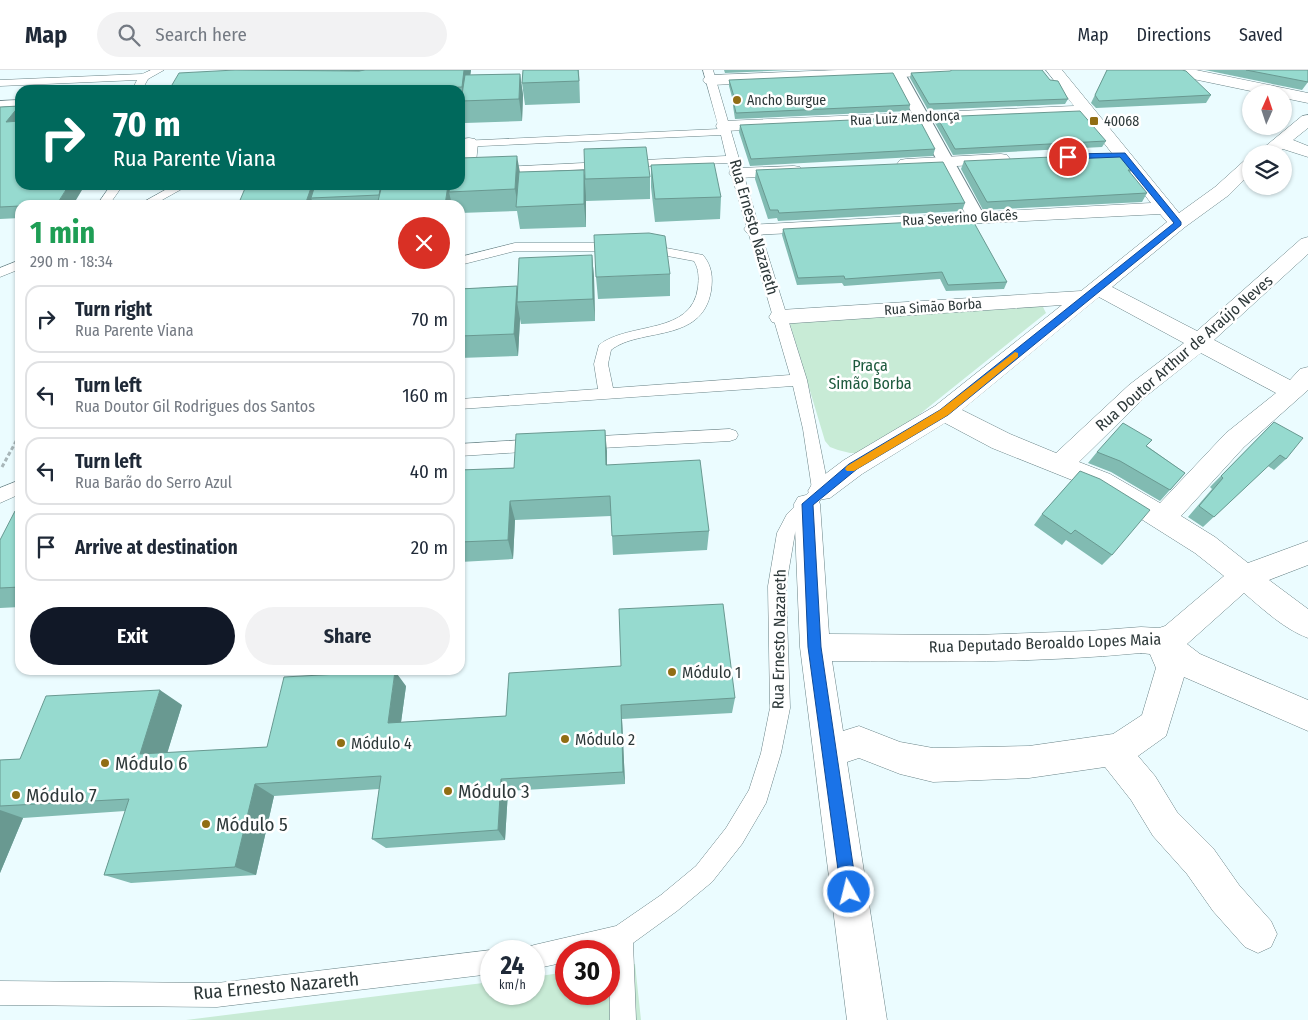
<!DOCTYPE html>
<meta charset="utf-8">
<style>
:root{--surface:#fff;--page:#f2f2f3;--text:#1f2937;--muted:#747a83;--line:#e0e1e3;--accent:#111827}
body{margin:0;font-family:"Fira Sans Condensed",sans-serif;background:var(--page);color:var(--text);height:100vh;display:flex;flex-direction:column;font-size:19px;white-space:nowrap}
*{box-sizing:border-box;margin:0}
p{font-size:16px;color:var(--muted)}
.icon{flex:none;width:28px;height:28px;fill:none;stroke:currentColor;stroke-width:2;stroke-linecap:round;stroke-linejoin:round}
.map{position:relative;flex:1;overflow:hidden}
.side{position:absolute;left:15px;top:130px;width:450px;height:475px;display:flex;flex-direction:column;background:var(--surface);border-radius:15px;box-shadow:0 1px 4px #0004}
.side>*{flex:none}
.guide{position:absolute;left:15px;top:15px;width:450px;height:105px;border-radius:15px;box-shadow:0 1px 4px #0004;background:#00695c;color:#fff;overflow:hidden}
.needle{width:32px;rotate:3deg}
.fabs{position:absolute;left:1242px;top:15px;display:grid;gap:10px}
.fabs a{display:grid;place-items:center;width:50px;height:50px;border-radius:50%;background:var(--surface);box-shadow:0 1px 4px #0004;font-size:25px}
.speed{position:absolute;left:480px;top:870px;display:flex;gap:10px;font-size:25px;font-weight:700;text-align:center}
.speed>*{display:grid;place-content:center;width:65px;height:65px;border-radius:50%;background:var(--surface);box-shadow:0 1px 4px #0004;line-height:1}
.speed small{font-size:12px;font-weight:400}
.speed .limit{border:8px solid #d22;background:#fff;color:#111}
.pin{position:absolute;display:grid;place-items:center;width:42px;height:42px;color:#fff;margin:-21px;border:2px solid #fff;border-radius:50%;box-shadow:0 1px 5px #0007}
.me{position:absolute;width:55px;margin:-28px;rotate:352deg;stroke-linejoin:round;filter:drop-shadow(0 0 4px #0008)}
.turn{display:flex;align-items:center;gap:18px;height:105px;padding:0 15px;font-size:22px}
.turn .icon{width:65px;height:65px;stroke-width:2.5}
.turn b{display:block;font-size:35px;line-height:42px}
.round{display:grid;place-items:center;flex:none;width:52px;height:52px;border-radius:26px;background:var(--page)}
.overview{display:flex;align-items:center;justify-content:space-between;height:85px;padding:0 15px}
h1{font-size:30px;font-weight:700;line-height:38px;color:#1e9e55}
.primary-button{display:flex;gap:10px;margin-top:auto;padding:10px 15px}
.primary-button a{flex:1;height:58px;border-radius:30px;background:var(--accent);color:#fff;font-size:20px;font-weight:700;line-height:58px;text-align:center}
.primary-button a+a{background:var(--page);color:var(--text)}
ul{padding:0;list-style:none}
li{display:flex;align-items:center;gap:15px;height:68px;margin:0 10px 8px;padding:0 5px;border:2px solid var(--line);border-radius:15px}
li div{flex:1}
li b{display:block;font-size:19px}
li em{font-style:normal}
header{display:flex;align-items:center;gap:30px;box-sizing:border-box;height:70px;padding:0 25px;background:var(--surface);border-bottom:1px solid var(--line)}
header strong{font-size:24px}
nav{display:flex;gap:28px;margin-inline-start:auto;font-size:18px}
.search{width:350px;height:45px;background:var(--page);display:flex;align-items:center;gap:12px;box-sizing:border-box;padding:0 18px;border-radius:28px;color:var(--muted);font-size:19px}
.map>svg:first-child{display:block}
.green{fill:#c8ebd6}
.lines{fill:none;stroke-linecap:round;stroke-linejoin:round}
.service-casing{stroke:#698387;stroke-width:1}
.pedestrian-casing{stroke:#698387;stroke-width:2}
.minor-casing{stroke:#698387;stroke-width:1}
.path-far1{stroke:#a8b6b9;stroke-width:2.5;stroke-dasharray:3 2;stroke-linecap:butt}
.path{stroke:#a8b6b9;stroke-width:3;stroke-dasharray:4 2.5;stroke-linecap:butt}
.service{fill:#fff;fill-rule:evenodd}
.pedestrian{fill:#fff;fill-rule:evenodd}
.minor{fill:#fff;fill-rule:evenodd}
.wall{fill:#81bbb2}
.shaded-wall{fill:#699991}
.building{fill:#96dacf;stroke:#699991}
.route{fill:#1a73e8;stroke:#114b97}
.slow{fill:#f59e0b}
.poi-dot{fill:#916e14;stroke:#fff;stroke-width:2}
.labels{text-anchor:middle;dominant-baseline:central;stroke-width:5;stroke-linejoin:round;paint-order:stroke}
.far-poi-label{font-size:14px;fill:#2d3839;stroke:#fff;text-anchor:start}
.far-street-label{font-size:14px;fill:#2d3839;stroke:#fff}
.street-label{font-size:16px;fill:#2d3839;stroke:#fff}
.park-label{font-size:16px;fill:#1d5a3d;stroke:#fff}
.poi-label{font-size:16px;fill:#2d3839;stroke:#fff;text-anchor:start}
.near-poi-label{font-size:19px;fill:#2d3839;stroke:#fff;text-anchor:start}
.near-street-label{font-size:19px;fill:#2d3839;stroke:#fff}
</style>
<header>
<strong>Map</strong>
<div class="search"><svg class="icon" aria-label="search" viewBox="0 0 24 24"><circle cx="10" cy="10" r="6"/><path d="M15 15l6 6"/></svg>Search here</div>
<nav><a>Map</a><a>Directions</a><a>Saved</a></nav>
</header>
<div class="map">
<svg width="1308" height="950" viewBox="0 0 1308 950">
<rect width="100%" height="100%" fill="#ebfcff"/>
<path class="green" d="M1035 234 1043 237 1046 243 900 360 861 383H850L838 380 830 377 825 371 790 254 792 249Z
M635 894 641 950H186L491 912V924H534V907L566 902V924H609V897Z"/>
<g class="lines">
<defs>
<path id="service" d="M151 0H164L148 9 142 20H132L137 10 0 16V10L142 4Z
M703 0H713L759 157 807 310 829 421 799 454 795 463 786 516 790 638 781 683 766 733 742 774 712 812 677 841 633 873 636 950H610L609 882 566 881V892L534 899V881H524L525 878 534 875 616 856 661 825 696 796 726 758 749 720 761 683 770 638 768 516 777 463 787 444 812 419 803 359 793 316 460 339V329L598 319 594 294 599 275C629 251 692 266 698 217 699 208 699 199 694 191L641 181 639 178 645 174 703 185C712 196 713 207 711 221 702 274 640 257 611 280L608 294 613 318 790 305 728 93 460 105V99L726 86 721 65 460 77V71L719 59Z
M20 30V36L0 37V31Z
M111 115H123L109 135H97Z
M174 115H189L153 135H138Z
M515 173H619L625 177 619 181H515L460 195V187Z
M20 190V199L0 207V198Z
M730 359 736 361 738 365 736 369 730 371 583 379 577 377 575 373 577 369 583 367Z
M539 369 545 371 547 375 545 379 539 381 460 386V374Z
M20 410V424L0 433V418Z
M491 880 494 881H491V904L217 937 0 935V911L217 913Z"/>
<path id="pedestrian" d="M889 0H903L985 147 982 151 976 152 970 151 967 147Z"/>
<path id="minor" d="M838 0H956L953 3 948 5 711 15 705 13 703 10 705 7 711 5Z
M1046 0H1062L1179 143 1215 117 1245 90 1251 89V103L1229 125 1185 157 1112 217 1197 261 1301 169 1308 167V184L1214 270 1290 310 1300 299 1308 297V320L1244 377 1181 446 1215 467 1248 493 1308 471V495L1269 510 1308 539V568C1284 559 1264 540 1244 523L1187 574 1200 584 1308 630V661L1184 607 1166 666 1138 686 1155 706 1177 742 1213 778 1239 815 1271 851 1277 864 1271 877 1258 883 1245 877 1213 841 1187 804 1153 766 1131 730 1105 697 1029 708 933 712 900 704 859 688 847 692 887 950H847L800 577 794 434 798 427 810 424 808 421 812 414 844 390 935 336 1062 235 780 254 772 252 769 247 772 242 780 240 1081 221 1167 152 1160 144 754 165 747 163 744 159 747 155 1151 133 1082 45 724 61 718 60 716 56 718 52 724 51 1074 36ZM1099 227 1184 273 1129 315 1056 383 1010 364 962 340ZM1201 283 1276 323 1226 363 1160 433 1110 404 1079 392 1145 327ZM945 353 992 378 1092 418 1195 483 1224 506 1165 556 1159 558 1141 557 1088 561 975 565 829 564 820 434 818 430 830 428 862 404ZM1141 583 1150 584 1156 598 1142 645 1113 664 1029 676 933 678 900 672 859 656 843 661 832 591C935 592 1038 593 1141 583Z
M1166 0H1196L1308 23V33L1284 28V24H1265L1174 5 1169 3Z
M1308 45V58L1293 70 1308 76V87L1283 79 1276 84H1256L1302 46Z
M469 68 475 69 478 73 475 102 472 106 466 107 460 106V76L463 69Z
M1001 84 1007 85 1010 89 1007 93 906 99 900 98 897 94 900 90 906 89Z
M794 96 800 97 803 101 800 105 738 108 732 107 729 103 732 99 738 98Z"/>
</defs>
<use href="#service" class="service-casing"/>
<use href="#pedestrian" class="pedestrian-casing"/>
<use href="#minor" class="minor-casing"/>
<path class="path-far1" d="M19 366 20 364"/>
<path class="path" d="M2 397 20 364"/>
<use href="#service" class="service"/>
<use href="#pedestrian" class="pedestrian"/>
<use href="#minor" class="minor"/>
</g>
<path class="wall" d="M235 0H471L470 5 520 4 523 25 522 51 465 53 462 38H460V20H169Z
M523 0H579L580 33 525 35 522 13Z
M724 0H790L725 3Z
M1107 0 1211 25 1206 33 1096 38 1091 33Z
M1205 0H1308V12L1302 20Z
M911 3 1050 10 1068 29 1065 34 928 40 910 8Z
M729 10 910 35 909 41 735 49 733 36V31L729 16Z
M19 36 20 37V115L73 135H20V148L0 149V37Z
M937 47 1106 71 1102 77 953 85 935 53Z
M740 55 935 79 933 86 750 96 739 62Z
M964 91 1131 100 1130 103 1147 123 1142 132 983 140 961 99Z
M651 95 721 127 720 149 655 152 651 117Z
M756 100 965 133 962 141 778 151 777 148 768 149 755 109Z
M520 102 650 107V129L586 131V126V157L520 159 517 141 460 143V135H238L314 119 460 115Z
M783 159 1007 212 1004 219 946 221 940 209 844 216 842 213 797 215 782 165Z
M592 185 594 207 595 251 521 254 520 249 518 286 460 288V219L517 216 518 220Z
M670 204V226L598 229 596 207Z
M1274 352 1286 389 1274 400 1268 396 1203 457 1188 447 1212 419 1210 417Z
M605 360 607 395 709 461 707 480 613 485 611 446 515 450 513 489 460 492V400L514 398Z
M1147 376 1185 403 1160 431 1111 402 1088 393 1097 382Z
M1080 401 1112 485 1102 495 1066 470 1062 475 1034 455 1042 444Z
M20 441V537L0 538V470Z
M509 603 735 628 732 643 622 649 625 714 508 721 505 770 386 778 372 769 379 719 274 726 256 805 131 813 104 805 125 741 23 748 0 803V690L20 689 182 635 167 683 267 677 406 616 401 652 506 646Z"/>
<path class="shaded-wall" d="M340 0H440L344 14Z
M464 0H471L467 31H465L462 17Z
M520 4 523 25 522 51 519 29Z
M19 36 20 37V56L6 52Z
M517 86 521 108 518 137 515 119Z
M584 100 586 126V157L584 134Z
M69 115H85L73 135H57V134Z
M312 115 317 128H311L314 135H305Z
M448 115H451L449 122 452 135H445Z
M592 185 594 207 595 251 593 229Z
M517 216 520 232H517L520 249 518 286 514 264Z
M605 360 607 381V415L606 395Z
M510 431 515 450 513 489 508 470Z
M395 601 406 616 399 667 388 653Z
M160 620 182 635 163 697 140 684Z
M621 635 622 649 625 714 623 702Z
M501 709 508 721 505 770 498 760Z
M255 714 274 726 256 805 235 797Z
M0 740 23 748 0 803Z"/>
<path class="building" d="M235 0 359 1 365 0H464L462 17 407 19 406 20H169L179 3Z
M523 0H578L579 11 522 13Z
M952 0H1042L1050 10 1058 11 1068 29 929 34 911 3 950 1Z
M1107 0H1182L1186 1 1211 25 1099 31 1095 25Z
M1246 0H1308V12Z
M893 3 910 35 736 43 733 30H735L729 10Z
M520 4 519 29 461 31 465 5Z
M19 36 6 52 20 51V115H69L57 134 20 135V136L0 137V37Z
M1080 41 1106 71 955 79 937 47Z
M918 47 935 79 751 89 740 55Z
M646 77 650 107 585 109 584 79Z
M1118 84 1131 100H1128L1147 123 987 132 964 91Z
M517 86 515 119 449 122 450 115H460V88Z
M943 92 965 133 779 143 778 140H770L756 100Z
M714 93 721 127 655 129 651 95Z
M584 100V134L516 137 519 102Z
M284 115H312L305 135H238L246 116Z
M315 115H381L379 125 311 128Z
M382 115H448L445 135H377Z
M236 133 235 135H171Z
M972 149 1007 212 948 215 942 202 845 209 844 206 798 208 783 159Z
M649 163 665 166 670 204 596 207 594 165Z
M592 185 593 229 517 232 519 188Z
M517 216 514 264 460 266V219Z
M1274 352 1303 368 1286 389 1280 385 1214 447 1199 436 1223 408 1221 406Z
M1123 353 1152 370 1146 376 1185 403 1170 420 1120 391 1097 382Z
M605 360 606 395 700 390 709 461 612 466 610 426 510 431 508 470 460 472V400L514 398 516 364Z
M1080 401 1100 409 1150 440 1112 485 1075 460 1071 464 1042 444Z
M15 441H20V517L0 518V470Z
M723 534 735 628 621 635 623 702 501 709 498 760 372 769 381 706 255 714 235 797 104 805 129 729 0 736V690L20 689 46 626 160 620 140 684 267 677 284 607 395 601 388 653 506 646 509 603 621 596 619 539Z"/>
<path class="route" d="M1125 83 1181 152V155L948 345 857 399 813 435 821 577 857 822 854 827 849 829 844 827 841 822 808 577 802 434 849 394 940 340 1174 153 1120 87 1068 89 1064 87 1068 84Z"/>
<path class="slow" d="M1015 282 1018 283V287L948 345 854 401H847L845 399 847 396 940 340Z"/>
<g class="poi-dot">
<circle cx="737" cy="30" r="5"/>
<rect x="1089" y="46" width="10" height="10" rx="2.5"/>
<circle cx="672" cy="602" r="5"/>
<circle cx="565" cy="669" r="5"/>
<circle cx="341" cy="673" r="5"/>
<circle cx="105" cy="693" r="5"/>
<circle cx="448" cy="721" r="5"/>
<circle cx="16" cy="725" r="5"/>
<circle cx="206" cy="754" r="5"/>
</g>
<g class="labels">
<g class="far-poi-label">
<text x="747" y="30">Ancho Burgue</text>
<text x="1104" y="51">40068</text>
</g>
<g class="far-street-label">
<text transform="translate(905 48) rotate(-3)">Rua Luiz Mendonça</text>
<text transform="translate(960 148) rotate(-3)">Rua Severino Glacês</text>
<text transform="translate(933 237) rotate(-4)">Rua Simão Borba</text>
</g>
<g class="street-label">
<text transform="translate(754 157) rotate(74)">Rua Ernesto Nazareth</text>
<text transform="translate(1184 283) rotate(-41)">Rua Doutor Arthur de Araújo Neves</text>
<text transform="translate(779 569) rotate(-89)">Rua Ernesto Nazareth</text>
<text transform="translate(1045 573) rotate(-2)">Rua Deputado Beroaldo Lopes Maia</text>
</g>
<g class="park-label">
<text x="870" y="295">Praça<tspan x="870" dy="18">Simão Borba</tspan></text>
</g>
<g class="poi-label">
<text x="682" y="602">Módulo 1</text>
<text x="575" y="669">Módulo 2</text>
<text x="351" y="673">Módulo 4</text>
</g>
<g class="near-poi-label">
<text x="115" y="693">Módulo 6</text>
<text x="458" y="721">Módulo 3</text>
<text x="26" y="725">Módulo 7</text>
<text x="216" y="754">Módulo 5</text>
</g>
<g class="near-street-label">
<text transform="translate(276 916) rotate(-5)">Rua Ernesto Nazareth</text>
</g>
</g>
</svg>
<div class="fabs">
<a><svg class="needle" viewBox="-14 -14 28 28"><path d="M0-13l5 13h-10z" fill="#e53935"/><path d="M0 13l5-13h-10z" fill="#747a83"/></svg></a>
<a><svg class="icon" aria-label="layers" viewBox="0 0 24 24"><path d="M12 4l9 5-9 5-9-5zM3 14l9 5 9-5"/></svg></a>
</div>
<div class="speed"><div>24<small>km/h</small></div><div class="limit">30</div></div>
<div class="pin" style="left:1068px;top:87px;background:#d93025"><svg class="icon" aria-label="arrive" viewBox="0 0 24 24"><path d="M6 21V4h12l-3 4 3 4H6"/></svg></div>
<svg class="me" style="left:849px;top:822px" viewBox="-20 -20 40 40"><circle r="17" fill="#1a73e8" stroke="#fff" stroke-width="3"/><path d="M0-11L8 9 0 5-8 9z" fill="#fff"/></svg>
<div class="guide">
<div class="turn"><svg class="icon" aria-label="right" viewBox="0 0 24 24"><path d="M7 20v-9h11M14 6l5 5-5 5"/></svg><div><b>70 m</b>Rua Parente Viana</div></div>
</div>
<section class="side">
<div class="overview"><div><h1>1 min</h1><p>290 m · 18:34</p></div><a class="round" style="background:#d93025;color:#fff"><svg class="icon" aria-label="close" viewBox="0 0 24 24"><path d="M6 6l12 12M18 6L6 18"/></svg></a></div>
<ul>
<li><svg class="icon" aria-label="right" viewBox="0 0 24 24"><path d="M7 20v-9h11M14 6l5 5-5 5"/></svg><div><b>Turn right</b><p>Rua Parente Viana</p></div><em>70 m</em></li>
<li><svg class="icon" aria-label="left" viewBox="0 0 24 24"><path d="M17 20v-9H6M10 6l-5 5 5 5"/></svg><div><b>Turn left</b><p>Rua Doutor Gil Rodrigues dos Santos</p></div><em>160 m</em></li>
<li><svg class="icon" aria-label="left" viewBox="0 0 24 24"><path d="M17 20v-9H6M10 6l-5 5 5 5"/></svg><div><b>Turn left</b><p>Rua Barão do Serro Azul</p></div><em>40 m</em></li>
<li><svg class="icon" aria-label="arrive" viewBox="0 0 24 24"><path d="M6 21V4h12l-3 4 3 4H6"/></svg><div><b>Arrive at destination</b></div><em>20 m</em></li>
</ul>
<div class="primary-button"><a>Exit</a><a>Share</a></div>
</section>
</div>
